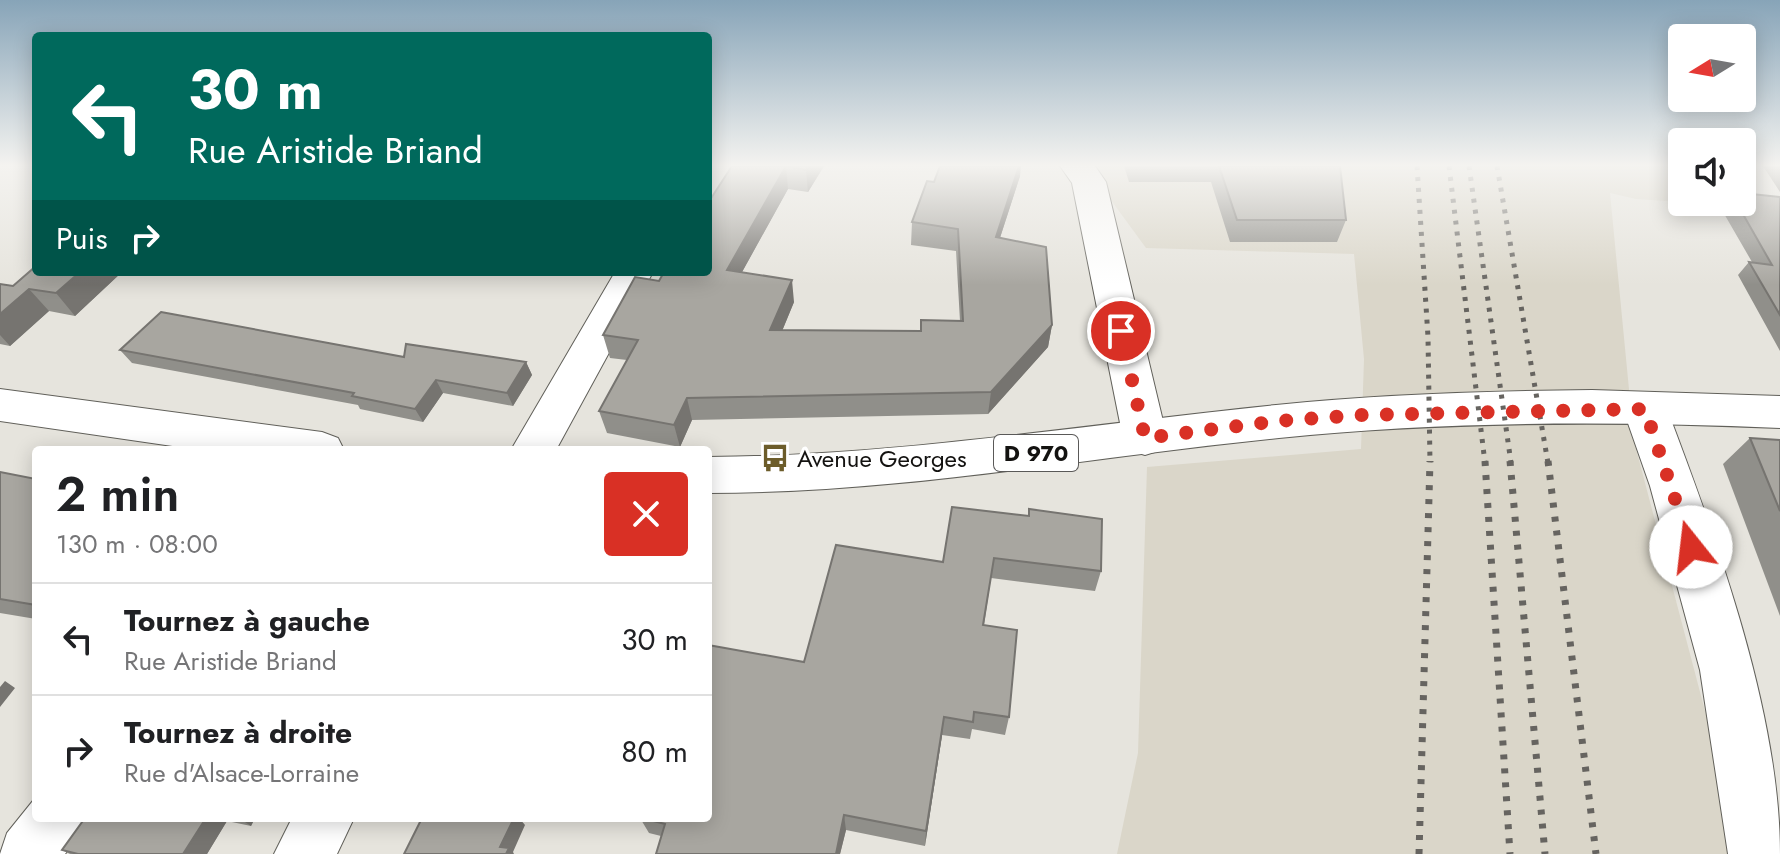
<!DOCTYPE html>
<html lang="fr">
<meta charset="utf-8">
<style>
:root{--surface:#fff;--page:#f2f2f2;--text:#202124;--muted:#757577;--line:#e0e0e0}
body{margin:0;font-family:Jost,sans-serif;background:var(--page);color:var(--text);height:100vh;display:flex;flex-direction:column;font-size:30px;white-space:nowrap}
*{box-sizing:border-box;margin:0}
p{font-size:26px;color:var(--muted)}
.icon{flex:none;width:44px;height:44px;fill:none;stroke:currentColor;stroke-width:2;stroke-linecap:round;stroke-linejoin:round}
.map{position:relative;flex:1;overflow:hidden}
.drawer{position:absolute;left:32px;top:446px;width:680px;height:376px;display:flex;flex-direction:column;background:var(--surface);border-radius:8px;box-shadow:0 4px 20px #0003}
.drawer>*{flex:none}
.top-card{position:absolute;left:32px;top:32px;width:680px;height:244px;border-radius:8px;box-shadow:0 4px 20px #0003;background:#00695c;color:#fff;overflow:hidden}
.needle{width:52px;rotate:259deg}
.buttons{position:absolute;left:1668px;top:24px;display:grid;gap:16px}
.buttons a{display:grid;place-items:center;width:88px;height:88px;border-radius:8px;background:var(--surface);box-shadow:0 4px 20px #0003;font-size:40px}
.pin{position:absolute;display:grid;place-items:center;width:68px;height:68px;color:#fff;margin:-34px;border:4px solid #fff;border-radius:50%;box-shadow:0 2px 8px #0007}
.me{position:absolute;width:88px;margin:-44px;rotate:344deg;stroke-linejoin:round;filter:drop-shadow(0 0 6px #0008)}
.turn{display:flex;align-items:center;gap:28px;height:168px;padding:0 24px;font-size:36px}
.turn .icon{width:104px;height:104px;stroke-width:2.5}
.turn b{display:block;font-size:56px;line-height:68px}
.then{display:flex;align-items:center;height:76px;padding:0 24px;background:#0003;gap:16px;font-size:30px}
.round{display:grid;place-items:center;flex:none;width:84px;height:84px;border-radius:8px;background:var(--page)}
.headline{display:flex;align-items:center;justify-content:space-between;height:136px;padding:0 24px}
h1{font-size:48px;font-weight:600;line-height:60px}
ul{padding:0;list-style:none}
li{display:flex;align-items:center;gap:24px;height:112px;padding:0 24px;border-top:2px solid var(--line)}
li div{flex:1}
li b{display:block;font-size:30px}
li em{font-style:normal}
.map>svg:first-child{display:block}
.built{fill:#dad6c9}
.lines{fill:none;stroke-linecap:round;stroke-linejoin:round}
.minor-casing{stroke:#61605a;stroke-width:2}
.major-casing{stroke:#61605a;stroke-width:2}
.minor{fill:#fff;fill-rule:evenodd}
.major{fill:#fff;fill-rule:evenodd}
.rail-far1{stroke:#666460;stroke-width:5;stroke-dasharray:4 7;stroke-linecap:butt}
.rail{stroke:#666460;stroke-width:7;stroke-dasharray:5 9;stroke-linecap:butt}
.wall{fill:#908f8a}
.shaded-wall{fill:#767470}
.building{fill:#a8a6a0;stroke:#767470;stroke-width:2}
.route{stroke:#d93025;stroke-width:14;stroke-dasharray:0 25.2}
.labels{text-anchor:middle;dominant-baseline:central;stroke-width:6;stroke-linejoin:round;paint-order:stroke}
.shield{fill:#fff;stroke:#5a5958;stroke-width:2}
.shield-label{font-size:22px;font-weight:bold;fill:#131210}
.poi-label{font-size:24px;fill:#131210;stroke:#fff;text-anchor:start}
</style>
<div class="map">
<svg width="1780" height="854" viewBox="0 0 1780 854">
<rect width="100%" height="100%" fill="#e6e4dd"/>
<path class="built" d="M1086 166H1682V202L1636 199 1610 193 1634 441 1720 768 1732 854H1117L1138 753 1147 467 1361 449 1364 359 1354 254 1146 248Z"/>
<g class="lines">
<defs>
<path id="minor" d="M1060 166H1095L1106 182 1167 438 1161 450 1145 455 1129 450 1123 438 1072 183Z
M615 272H653L556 450H511Z
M1645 393 1660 397 1667 409C1717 541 1780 713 1780 854H1728L1700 670 1650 486 1623 409 1630 397Z
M36 797V818H84L76 839 65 854H0L7 833Z
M292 818H354L337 854H274Z"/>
<path id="major" d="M0 389 322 432 338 438 344 450H200L0 421Z
M1592 390 1780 396V428C1613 421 1445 421 1279 438 1088 457 901 493 708 493V457C899 456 1086 424 1276 405 1381 394 1487 391 1592 390Z"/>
</defs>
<use href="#minor" class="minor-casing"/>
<use href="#major" class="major-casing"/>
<use href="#minor" class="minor"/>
<use href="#major" class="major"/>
<path class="rail-far1" d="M1417 166 1428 337 1430 463
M1449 166 1485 463
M1469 166 1511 463
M1497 166 1548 463"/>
<path class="rail" d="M1485 461 1510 854
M1510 461 1545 854
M1548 461 1596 854
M1419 854 1430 461"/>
</g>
<path class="wall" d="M732 166H824L808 192 788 189 742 272 794 302 782 331H921L960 321 956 251 911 245 912 222 934 182 1020 176 1000 238 1052 325 1048 347 988 414 692 420 680 447 607 433 599 411 627 360 610 358 603 335 659 281 708 272Z
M1124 166H1340L1346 220 1337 242H1230L1211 182H1129Z
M1763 166H1780V192Z
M1780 197V351L1738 275 1749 262H1752L1719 205 1722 202H1742Z
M36 272H122L75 316 49 311 10 346 0 344V284L13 286Z
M120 350 404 357 526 362 532 375 513 406 443 393 423 422 360 409 358 405 132 363Z
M1750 438 1780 440V616L1723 464Z
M0 472 36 479V619L0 613Z
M952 507 1101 571 1095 591 991 578 984 625 1009 717 1005 735 972 729 970 739 942 735 925 846 846 830 840 854H656L661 836 649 833 640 818 804 662 943 562Z
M85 818H255L251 826 227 821 207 854H70L62 850Z"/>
<path class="shaded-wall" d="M786 166 788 189 731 292 727 270Z
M809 166H824L808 192 806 170Z
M1019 166H1021L1020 176 993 259 996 237Z
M80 272H122L75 316 56 293Z
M792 280 794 302 773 353 770 330Z
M29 289 49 311 10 346 0 335V314Z
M1052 325 1048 347 988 414 991 392Z
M526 362 532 375 513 406 507 393Z
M436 380 443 393 423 422 415 409Z
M687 398 692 420 680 447 674 425Z
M5 681 15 688 0 707V687Z
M944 717 942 735 925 846 926 831Z
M844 815 846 830 840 854H836Z
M206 818H222L227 821 207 854H183Z
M239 818H255L251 826Z
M514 818H519L525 825 513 852 514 854H506L500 847Z"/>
<path class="building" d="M732 166H809L806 170 786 166 727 270 792 280 770 330 921 331V320L963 321 958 229 912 222 927 181 934 182 940 166H1019L996 237 1046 247 1052 325 991 392 687 398 674 425 599 411 638 340 603 335 635 277 659 281 664 272H708V203Z
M1219 166H1340L1346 220H1237Z
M1742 193 1780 197V315L1749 262 1772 265 1736 202H1742Z
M36 266V272H80L56 293 29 289 0 314V284L13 286Z
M161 312 404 357 406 344 526 362 507 393 436 380 415 409 352 396 354 393 120 350Z
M1750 438 1780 440V511Z
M0 472 36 479V605L0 599Z
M952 507 1029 516V509L1102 519 1101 571 994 558 983 625 1017 630 1009 717 974 712 973 722 944 717 926 831 844 815 836 854H656L665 824 642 818H708V645L804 662 836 545 943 562Z
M85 818H206L183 854H78L62 850Z
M422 818H514L500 847 509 848 506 854H404Z"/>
<linearGradient id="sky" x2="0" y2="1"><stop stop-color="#87a4b8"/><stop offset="0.58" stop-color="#f4f3f0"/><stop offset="1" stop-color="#f4f3f0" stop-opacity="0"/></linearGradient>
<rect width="1780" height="285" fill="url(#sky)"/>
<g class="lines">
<path class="route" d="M1121 331 1145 438 1278 421 1362 415 1645 409 1691 547"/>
</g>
<defs>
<symbol id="bus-bare" viewBox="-9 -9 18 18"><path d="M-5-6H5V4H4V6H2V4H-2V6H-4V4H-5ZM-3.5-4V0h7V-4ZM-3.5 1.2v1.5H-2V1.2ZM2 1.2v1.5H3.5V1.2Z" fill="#6c5c2a" stroke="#fff" stroke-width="2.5" paint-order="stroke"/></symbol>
</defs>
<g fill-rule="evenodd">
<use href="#bus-bare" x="755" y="438" width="40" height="40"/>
</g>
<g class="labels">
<rect class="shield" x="994" y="435" width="84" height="36" rx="6"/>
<g class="shield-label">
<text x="1036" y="453">D 970</text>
</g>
<g class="poi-label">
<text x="797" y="458">Avenue Georges</text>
</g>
</g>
</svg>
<div class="buttons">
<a><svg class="needle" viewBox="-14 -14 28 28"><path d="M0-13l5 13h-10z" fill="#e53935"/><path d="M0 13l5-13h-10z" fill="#757577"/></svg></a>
<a><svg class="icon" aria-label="sound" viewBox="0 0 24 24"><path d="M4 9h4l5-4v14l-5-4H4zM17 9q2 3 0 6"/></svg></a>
</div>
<div class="pin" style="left:1121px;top:331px;background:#d93025"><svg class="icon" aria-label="arrive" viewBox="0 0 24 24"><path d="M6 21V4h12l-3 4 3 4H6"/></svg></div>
<svg class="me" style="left:1691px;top:547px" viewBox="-20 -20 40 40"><circle r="19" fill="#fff"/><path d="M0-13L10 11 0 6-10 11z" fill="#d93025"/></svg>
<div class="top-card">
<div class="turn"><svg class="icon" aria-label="left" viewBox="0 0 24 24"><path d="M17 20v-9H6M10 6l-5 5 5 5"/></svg><div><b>30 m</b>Rue Aristide Briand</div></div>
<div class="then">Puis<svg class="icon" aria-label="right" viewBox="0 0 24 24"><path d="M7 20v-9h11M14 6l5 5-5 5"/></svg></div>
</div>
<section class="drawer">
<div class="headline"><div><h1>2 min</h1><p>130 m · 08:00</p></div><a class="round" style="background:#d93025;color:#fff"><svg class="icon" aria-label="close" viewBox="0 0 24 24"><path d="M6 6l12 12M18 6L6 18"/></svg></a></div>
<ul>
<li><svg class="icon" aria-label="left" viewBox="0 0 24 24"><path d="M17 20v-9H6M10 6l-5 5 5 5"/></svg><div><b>Tournez à gauche</b><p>Rue Aristide Briand</p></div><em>30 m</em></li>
<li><svg class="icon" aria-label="right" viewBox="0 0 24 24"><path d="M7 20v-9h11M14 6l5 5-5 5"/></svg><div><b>Tournez à droite</b><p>Rue d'Alsace-Lorraine</p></div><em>80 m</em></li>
</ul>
</section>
</div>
